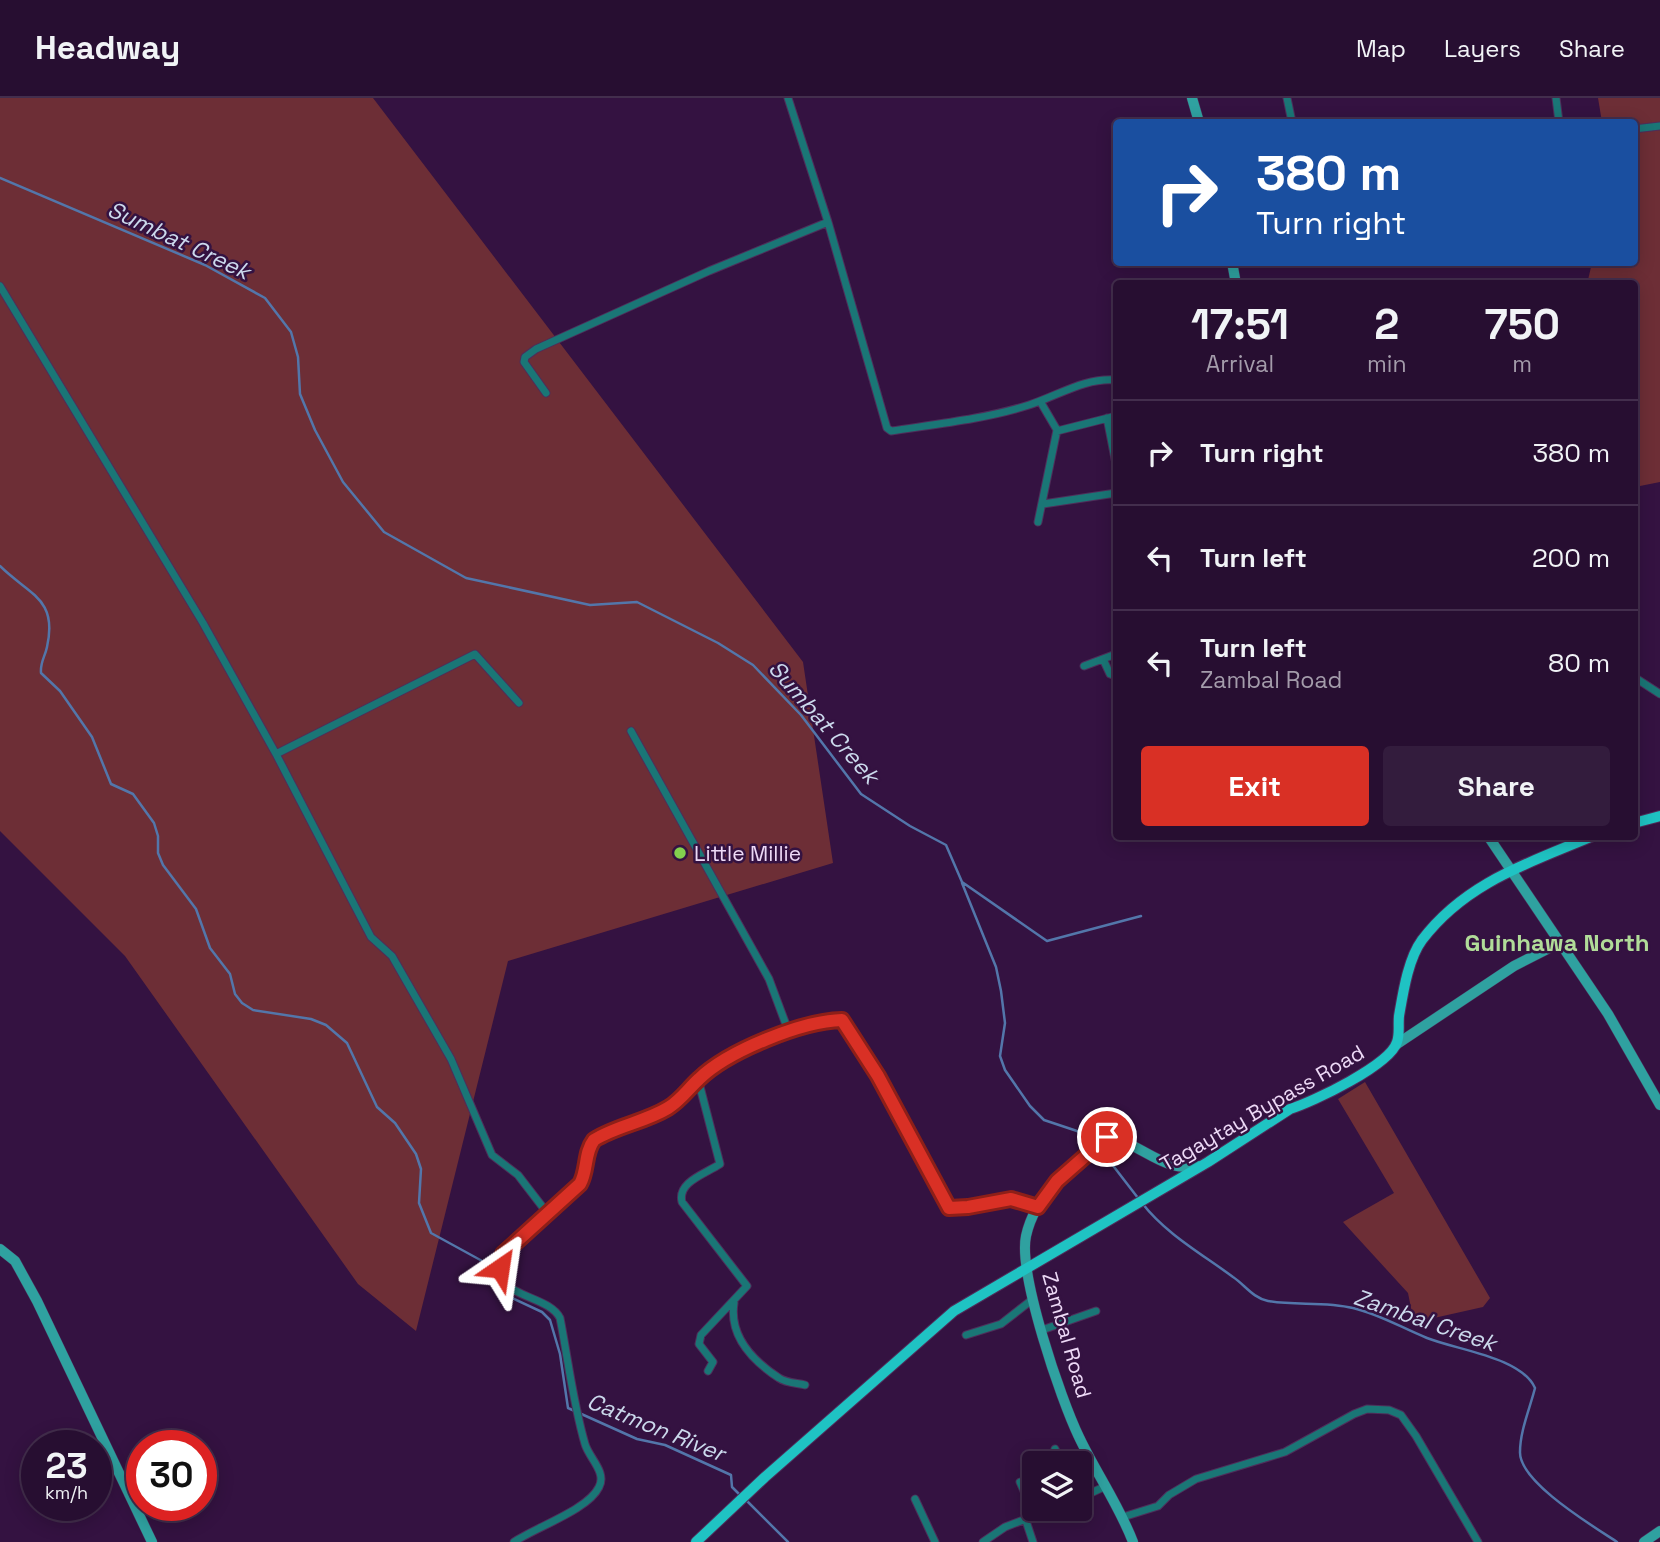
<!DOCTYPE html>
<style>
:root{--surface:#270e31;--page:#331c3d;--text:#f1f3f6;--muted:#a49cab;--line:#432e4d;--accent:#d93025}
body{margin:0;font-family:"Space Grotesk",sans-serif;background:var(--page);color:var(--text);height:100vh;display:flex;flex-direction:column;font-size:26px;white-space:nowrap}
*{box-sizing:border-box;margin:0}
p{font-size:23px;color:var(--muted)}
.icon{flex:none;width:38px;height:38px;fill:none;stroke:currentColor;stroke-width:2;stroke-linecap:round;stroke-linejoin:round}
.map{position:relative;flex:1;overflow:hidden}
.sheet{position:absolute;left:1113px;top:182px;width:525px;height:560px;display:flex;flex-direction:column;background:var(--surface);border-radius:7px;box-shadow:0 4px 18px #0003,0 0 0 2px var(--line)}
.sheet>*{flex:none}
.hud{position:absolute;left:1113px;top:21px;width:525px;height:147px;border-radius:7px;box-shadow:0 4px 18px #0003,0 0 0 2px var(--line);background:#1a4fa0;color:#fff;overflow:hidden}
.fabs{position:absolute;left:1022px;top:1353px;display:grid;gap:14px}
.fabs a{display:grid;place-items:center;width:70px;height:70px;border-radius:7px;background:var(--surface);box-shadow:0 4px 18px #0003,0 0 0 2px var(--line);font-size:35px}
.speed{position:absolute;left:21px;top:1332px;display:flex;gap:14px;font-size:35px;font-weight:700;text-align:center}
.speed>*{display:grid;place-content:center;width:91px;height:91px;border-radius:50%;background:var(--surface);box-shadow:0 4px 18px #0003,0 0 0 2px var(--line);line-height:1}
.speed small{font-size:18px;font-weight:400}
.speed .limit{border:10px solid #d22;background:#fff;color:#111}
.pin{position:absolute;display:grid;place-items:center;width:60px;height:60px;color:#fff;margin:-30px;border:4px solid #fff;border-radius:50%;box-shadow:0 2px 7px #0007}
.me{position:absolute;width:77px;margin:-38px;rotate:32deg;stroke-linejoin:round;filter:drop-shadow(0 0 5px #0008)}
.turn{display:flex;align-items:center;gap:24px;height:147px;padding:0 28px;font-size:32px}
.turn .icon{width:91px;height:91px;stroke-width:2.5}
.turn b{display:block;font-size:49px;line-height:60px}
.eta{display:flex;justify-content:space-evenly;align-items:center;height:119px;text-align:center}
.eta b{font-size:42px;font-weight:800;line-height:49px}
.button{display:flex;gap:14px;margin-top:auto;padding:14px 28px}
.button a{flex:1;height:80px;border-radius:7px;background:var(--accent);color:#fff;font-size:28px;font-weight:800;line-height:80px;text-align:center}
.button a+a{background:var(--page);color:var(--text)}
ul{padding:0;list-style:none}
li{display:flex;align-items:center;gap:21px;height:105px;padding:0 28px;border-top:2px solid var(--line)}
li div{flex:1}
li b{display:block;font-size:26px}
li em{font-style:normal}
header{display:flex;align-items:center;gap:42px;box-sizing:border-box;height:98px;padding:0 35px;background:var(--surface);border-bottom:2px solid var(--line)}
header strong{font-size:33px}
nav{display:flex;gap:38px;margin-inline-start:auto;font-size:24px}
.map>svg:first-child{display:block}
.green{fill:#6d2e36}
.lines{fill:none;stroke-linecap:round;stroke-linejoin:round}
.stream{stroke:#5376aa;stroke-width:2.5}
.street-casing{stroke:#4e2e5a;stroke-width:9}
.secondary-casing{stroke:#4e2e5a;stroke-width:11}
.primary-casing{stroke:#4e2e5a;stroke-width:12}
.street{stroke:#1a7676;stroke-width:7}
.secondary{stroke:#2fa1a0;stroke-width:10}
.primary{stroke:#1fc3c3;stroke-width:10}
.route-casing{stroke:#8d1f18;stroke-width:18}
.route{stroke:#d93025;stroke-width:12}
.poi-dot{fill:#83d04e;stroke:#341241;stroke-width:2.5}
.labels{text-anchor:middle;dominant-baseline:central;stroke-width:5;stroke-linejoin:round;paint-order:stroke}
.poi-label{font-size:21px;fill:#edd9f6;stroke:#341241;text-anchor:start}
.street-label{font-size:21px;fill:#edd9f6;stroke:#341241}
.water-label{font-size:23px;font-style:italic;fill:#cbd9ec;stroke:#341241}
.quarter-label{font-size:24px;font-weight:bold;fill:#b1dc99;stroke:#341241}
</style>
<header>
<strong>Headway</strong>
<nav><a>Map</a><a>Layers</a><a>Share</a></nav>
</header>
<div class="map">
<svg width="1660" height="1444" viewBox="0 0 1660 1444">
<rect width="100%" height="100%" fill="#341241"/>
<path class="green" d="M0 0H373L803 564 833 765 508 863 416 1233 358 1186 125 858 0 733Z
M1598 0H1660V384L1635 389 1634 186H1587L1592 165 1634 164V24H1602Z
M1365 984 1490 1200 1483 1209 1425 1222 1412 1215 1408 1195 1343 1124 1394 1095 1338 1001Z"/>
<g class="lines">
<path class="stream" d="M0 80 205 167 265 200 291 234 298 259 300 296 315 332 343 384 384 434 466 480 590 507 637 504 718 545 753 567 801 617 861 696 910 728 946 747 962 784 1047 843 1141 818
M0 468C29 497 58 500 47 549 45 559 40 564 41 575L60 593 92 639 111 686 133 696 154 725 158 738V755L163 767 196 811 210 850 230 876 235 896 242 905 253 912 311 921 326 927 347 945 377 1009 395 1025 416 1056 421 1071 419 1105 431 1135 484 1164 499 1194 542 1214 550 1222 560 1256 568 1310 637 1341 665 1347 731 1377 732 1389 740 1397
M962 785 996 869 1001 893 1005 925 1000 958 1005 972 1030 1008 1044 1022 1077 1033 1101 1052 1138 1100
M1142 1105C1166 1136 1202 1156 1233 1179 1245 1187 1253 1200 1268 1203 1295 1208 1324 1203 1353 1210 1379 1216 1402 1230 1427 1240 1457 1252 1521 1259 1535 1290 1530 1310 1520 1333 1520 1354 1519 1384 1593 1428 1617 1444
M745 1401 788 1444"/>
<defs>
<path id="street" d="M788 0 828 124 887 330 891 333C937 326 985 321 1029 307 1057 298 1086 279 1116 282
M1287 0 1292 24
M1556 0 1559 24
M1634 31 1660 28
M0 188 203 525 276 656 371 839 392 858 451 961 492 1057 518 1077 548 1116
M546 295 524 264 525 259 536 251 709 173 828 124
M1107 320 1116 366
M1057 333 1116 318
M1043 406 1116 395
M1038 424 1057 332 1040 303
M1103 561 1110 576 1116 578
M1084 568 1116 556
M1634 579 1660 596
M631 633 769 881 788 932
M276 656 475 556 519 605
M698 981 720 1066C705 1076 677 1084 682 1104L747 1188 701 1237 699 1246 713 1264 708 1273
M734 1205C729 1238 753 1263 779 1280 786 1285 797 1285 805 1287
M1042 1232 1096 1213
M966 1237 1001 1226 1033 1201
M1055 1351 1061 1365
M1020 1384 1035 1418
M1080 1400 1106 1388
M915 1401 935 1444
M1123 1419 1158 1408 1169 1397 1196 1381 1285 1354 1354 1316 1367 1311 1389 1312 1401 1317 1416 1338 1478 1444
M1026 1423 1033 1444
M514 1444C536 1429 588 1412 599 1389 607 1374 589 1360 585 1346 573 1305 568 1261 560 1220 547 1194 485 1201 503 1156L580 1086C588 1074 583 1056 591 1045 603 1031 642 1024 659 1015 677 1005 686 992 700 980 730 953 801 923 841 922L878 978 946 1107 954 1111 962 1110 1011 1101 1038 1109
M983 1444 1005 1429 1055 1410"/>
<path id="secondary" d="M1192 0 1199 24
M1232 164 1236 186
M1488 738 1608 916 1660 1007
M1397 946 1514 868 1559 845
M0 1151 15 1163 37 1203 152 1444
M1133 1444C1119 1407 1096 1375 1079 1339 1061 1302 1018 1176 1026 1138 1035 1097 1073 1062 1106 1039 1138 1042 1163 1076 1198 1068
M1644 1444 1660 1433"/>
<path id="primary" d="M1634 725 1660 718
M696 1444 765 1379 954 1213 1208 1064 1290 1011C1313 1004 1390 967 1397 944 1400 936 1398 927 1399 918 1403 895 1408 861 1422 842 1466 784 1529 765 1593 738"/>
</defs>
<use href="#street" class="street-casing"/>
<use href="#secondary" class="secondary-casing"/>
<use href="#primary" class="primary-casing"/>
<use href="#street" class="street"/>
<use href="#secondary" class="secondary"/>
<use href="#primary" class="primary"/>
</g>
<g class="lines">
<defs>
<path id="route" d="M500 1170 503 1156 580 1086C588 1072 584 1055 594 1042 616 1028 645 1024 668 1010 681 1002 688 991 699 981 728 953 802 923 842 922L878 978 949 1110 968 1109 1011 1101 1038 1109 1057 1083 1107 1039"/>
</defs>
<use href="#route" class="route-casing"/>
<use href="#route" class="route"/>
</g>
<circle class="poi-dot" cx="680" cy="755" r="7"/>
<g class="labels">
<g class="poi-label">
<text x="694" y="755">Little Millie</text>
</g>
<g class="street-label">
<text transform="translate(1262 1010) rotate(-30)">Tagaytay Bypass Road</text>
<text transform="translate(1067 1237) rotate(74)">Zambal Road</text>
</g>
<g class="water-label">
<text transform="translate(179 142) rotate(25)">Sumbat Creek</text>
<text transform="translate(824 624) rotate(49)">Sumbat Creek</text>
<text transform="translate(1425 1222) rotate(19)">Zambal Creek</text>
<text transform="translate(656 1329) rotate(22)">Catmon River</text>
</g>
<g class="quarter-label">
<text x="1557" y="844">Guinhawa North</text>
</g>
</g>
</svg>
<div class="fabs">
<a><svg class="icon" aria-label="layers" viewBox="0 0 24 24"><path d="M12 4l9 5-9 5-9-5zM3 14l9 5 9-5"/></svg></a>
</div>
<div class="speed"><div>23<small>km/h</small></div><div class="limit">30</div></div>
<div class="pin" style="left:1107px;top:1039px;background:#d93025"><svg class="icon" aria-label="arrive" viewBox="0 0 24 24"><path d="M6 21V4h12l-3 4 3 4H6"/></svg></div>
<svg class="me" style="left:500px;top:1170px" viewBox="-20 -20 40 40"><path d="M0-17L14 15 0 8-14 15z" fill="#d93025" stroke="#fff" stroke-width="4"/></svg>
<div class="hud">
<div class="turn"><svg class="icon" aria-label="right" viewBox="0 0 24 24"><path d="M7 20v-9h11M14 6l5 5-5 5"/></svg><div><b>380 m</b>Turn right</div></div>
</div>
<section class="sheet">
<div class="eta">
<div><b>17:51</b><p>Arrival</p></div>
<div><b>2</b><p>min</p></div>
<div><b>750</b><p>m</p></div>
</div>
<ul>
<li><svg class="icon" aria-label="right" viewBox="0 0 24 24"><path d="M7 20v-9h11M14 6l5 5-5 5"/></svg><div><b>Turn right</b></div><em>380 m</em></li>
<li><svg class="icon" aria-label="left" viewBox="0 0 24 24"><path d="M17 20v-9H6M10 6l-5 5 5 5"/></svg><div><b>Turn left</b></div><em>200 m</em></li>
<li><svg class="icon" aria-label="left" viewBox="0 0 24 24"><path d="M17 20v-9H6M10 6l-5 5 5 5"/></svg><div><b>Turn left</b><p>Zambal Road</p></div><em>80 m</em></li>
</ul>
<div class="button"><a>Exit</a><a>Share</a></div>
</section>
</div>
